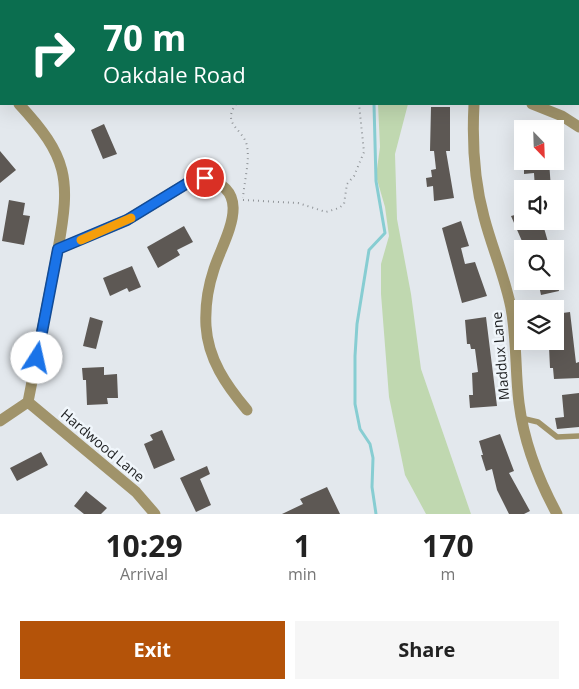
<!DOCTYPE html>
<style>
:root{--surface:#fff;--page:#f6f6f6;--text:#222;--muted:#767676;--accent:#b45309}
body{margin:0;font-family:"Open Sans",sans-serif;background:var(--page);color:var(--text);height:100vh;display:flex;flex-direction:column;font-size:19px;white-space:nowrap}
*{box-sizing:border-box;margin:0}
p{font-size:16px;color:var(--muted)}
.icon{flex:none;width:28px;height:28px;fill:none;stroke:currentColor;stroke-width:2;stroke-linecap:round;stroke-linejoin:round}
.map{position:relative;height:514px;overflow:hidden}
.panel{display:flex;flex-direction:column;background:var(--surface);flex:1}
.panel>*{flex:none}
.guide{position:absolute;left:0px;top:0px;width:580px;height:105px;box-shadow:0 5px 20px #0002;background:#0b6e4f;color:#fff;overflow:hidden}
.needle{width:32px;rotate:157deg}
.fabs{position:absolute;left:514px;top:120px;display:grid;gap:10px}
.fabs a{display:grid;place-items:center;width:50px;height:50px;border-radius:0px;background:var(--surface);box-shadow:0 5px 20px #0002;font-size:25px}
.pin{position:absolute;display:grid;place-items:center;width:42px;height:42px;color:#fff;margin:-21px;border:2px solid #fff;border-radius:50%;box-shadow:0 1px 5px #0007}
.me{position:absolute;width:55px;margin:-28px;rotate:10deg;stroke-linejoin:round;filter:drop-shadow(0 0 4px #0008)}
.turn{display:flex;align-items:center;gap:18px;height:105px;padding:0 20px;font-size:22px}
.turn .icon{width:65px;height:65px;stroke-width:2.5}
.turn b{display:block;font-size:35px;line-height:42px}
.eta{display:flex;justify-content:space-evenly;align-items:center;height:85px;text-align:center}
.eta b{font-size:30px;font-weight:700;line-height:35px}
.cta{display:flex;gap:10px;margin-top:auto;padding:10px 20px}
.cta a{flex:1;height:58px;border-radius:0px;background:var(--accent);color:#fff;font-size:20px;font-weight:700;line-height:58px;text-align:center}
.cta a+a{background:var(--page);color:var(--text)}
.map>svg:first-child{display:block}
.green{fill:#c0d8b0}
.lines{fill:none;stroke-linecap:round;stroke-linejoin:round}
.stream{stroke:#87cdd2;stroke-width:3}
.building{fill:#5d5854}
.path{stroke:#909498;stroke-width:2;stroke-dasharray:1 4;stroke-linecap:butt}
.lane{stroke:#a0936a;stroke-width:5.5}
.street{stroke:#a0936a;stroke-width:11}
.route-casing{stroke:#114b97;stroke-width:12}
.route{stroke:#1a73e8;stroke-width:9}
.slow{stroke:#f59e0b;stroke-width:9}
.labels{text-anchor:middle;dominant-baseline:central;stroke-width:5;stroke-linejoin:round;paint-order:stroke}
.street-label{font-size:14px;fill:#1e2022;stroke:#f0f6fb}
</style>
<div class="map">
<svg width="579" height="514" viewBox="0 0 579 514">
<rect width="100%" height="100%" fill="#e3e8ed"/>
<path class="green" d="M378 104H408L395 154 397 219 411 294 421 369 471 514H426L405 475 389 397 381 294V264L389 236 385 207 376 176 380 147Z"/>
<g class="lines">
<path class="stream" d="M380 1V0
M374 104 376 181 385 233 369 250 357 324 355 356V404L360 429 370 444 373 458 372 487 376 514"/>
</g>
<path class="building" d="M431 107H450V151H446L454 198 434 201 433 186 427 187 426 178 432 177 431 170 436 169 434 151H430Z
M104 124 117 154 103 159 91 130Z
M0 151 16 170 0 183Z
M524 161H549L551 189H535L534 173 524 174Z
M9 200 25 203 23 215 30 216 24 245 2 241Z
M522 213V221H542L548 242 525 248 511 216Z
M461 221 469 246 461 248 465 264 475 262 487 296 462 303 442 228Z
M184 226 193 242 177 250 180 255 158 268 147 247Z
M132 266 141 287 129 292 127 288 110 296 103 278Z
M538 281H557L559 291 541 295Z
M570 312 576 363 579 362V378L554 379 553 368H550L549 347 555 346V314Z
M90 317 103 321 96 349 83 346Z
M486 317 497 406 470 408 469 395H473L472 373 478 372 475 349H471L470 344H467L465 320Z
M104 367V375L117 374 118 398H107L108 404 87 405 86 380H83L82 368Z
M579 393V427L557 429 555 418 564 417 562 395Z
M162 430 175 460 154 469 144 444 153 440 150 435Z
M500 434 514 471 509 473 530 511 524 514H509L497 490 492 469 486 471 481 455H483L479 441Z
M41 452 48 465 17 481 10 468Z
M207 466 210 474 200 479 211 505 196 512 180 478Z
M327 487 340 514H282L303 504 300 499Z
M86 491 107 508 101 514H84L74 506Z"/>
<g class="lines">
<path class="path" d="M249 0 251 1
M356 0V1
M236 104C221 125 244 129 247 146 250 161 244 182 243 198
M243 200 298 203 326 212 339 208 344 204 347 184 354 176 364 152 359 104"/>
<path class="lane" d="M521 418 538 422 557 437 579 436"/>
<path class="street" d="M487 1 488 0
M0 85 1 86
M19 104C68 157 71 178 58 249
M474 104C472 142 474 180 484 217 492 248 505 277 511 308 517 340 515 371 519 403 524 443 538 479 557 514
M532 104 562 116 579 127
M28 402 136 492 155 514
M0 421 28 402 58 249 127 220 186 184 205 178C256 191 224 238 214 269 208 287 205 308 206 326 208 359 226 385 247 410"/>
</g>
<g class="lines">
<defs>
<path id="route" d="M37 358 58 249 127 220 186 184 205 178"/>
</defs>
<use href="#route" class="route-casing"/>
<use href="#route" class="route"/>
<path class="slow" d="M81 240 131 218"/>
</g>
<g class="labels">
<g class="street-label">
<text transform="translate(500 356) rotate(-95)">Maddux Lane</text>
<text transform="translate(103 445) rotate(40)">Hardwood Lane</text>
</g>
</g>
</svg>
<div class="fabs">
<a><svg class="needle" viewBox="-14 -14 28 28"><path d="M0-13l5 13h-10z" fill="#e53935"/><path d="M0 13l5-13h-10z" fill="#767676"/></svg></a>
<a><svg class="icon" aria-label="sound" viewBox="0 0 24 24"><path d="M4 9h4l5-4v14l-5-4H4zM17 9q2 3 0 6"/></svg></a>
<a><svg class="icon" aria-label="search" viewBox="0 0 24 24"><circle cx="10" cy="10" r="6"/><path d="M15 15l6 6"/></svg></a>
<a><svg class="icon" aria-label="layers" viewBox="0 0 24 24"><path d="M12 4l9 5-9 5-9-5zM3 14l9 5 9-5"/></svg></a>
</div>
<div class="pin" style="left:205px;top:178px;background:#d93025"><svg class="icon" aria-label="arrive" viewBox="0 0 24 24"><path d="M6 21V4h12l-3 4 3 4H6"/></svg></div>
<svg class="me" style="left:37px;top:358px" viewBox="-20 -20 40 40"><circle r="19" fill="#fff"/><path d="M0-13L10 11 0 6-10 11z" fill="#1a73e8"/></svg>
<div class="guide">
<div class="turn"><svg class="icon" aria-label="right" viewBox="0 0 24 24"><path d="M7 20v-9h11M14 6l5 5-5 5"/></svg><div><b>70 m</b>Oakdale Road</div></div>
</div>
</div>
<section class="panel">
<div class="eta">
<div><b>10:29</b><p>Arrival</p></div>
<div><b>1</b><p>min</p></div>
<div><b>170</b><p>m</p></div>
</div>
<div class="cta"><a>Exit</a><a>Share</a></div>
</section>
